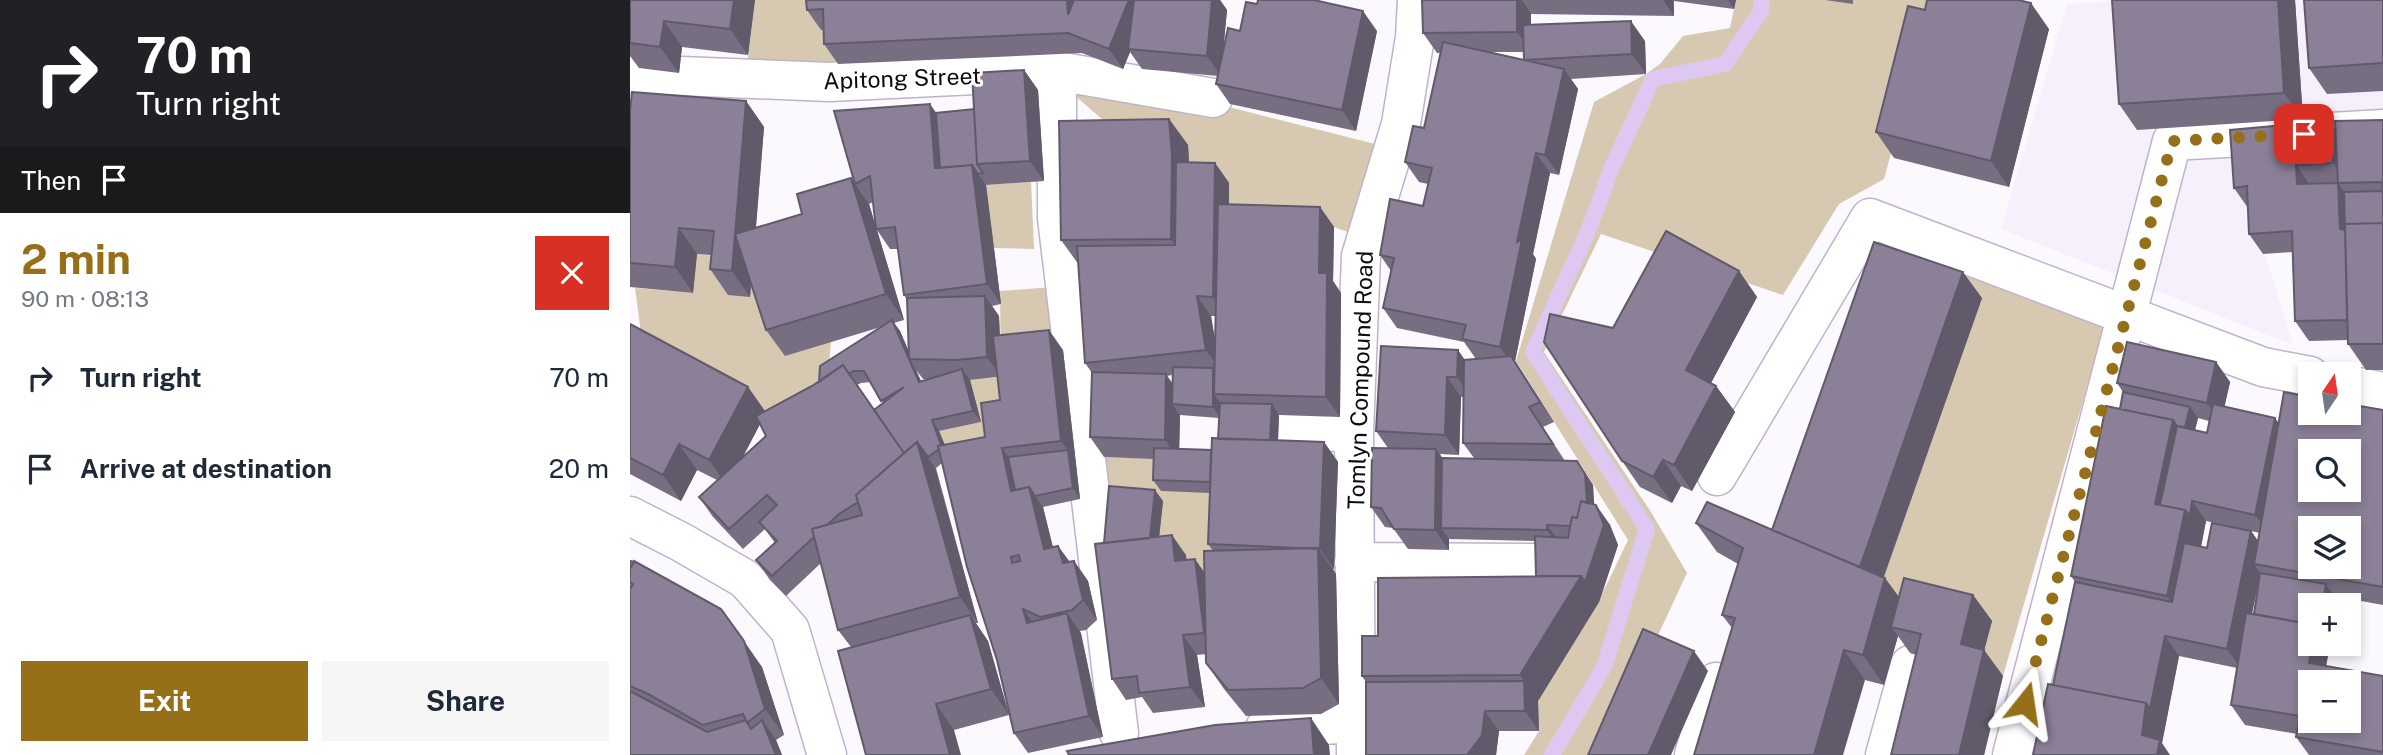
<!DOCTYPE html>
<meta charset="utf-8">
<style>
:root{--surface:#fff;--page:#f6f6f7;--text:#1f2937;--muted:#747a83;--accent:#966f19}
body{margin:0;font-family:"Public Sans",sans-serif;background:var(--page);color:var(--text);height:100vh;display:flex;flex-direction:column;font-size:26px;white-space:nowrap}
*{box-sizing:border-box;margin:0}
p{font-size:23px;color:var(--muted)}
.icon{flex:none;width:38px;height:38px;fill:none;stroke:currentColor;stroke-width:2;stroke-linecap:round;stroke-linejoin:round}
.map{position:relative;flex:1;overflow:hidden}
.panel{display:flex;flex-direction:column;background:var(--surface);width:630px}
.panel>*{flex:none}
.top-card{background:#202124;color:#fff;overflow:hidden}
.needle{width:46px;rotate:13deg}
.fabs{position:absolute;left:1668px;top:362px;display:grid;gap:14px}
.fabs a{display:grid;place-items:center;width:63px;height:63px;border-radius:0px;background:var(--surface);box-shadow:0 4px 10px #0003;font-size:35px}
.pin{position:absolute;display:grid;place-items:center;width:60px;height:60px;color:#fff;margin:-30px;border-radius:14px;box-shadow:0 4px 10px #0006}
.me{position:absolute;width:77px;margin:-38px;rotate:15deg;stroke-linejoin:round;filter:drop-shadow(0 0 5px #0008)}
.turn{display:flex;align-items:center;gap:24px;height:147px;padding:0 21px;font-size:32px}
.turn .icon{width:91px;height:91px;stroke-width:2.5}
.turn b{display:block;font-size:49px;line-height:60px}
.then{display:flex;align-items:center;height:66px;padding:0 21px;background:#0003;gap:14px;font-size:26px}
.round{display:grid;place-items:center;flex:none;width:74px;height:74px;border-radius:0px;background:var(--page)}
.headline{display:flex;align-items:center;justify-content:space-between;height:119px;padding:0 21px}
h1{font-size:42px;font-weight:700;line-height:52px;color:var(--accent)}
.action{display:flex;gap:14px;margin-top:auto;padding:14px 21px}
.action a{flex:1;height:80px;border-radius:0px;background:var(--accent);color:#fff;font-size:28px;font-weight:700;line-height:80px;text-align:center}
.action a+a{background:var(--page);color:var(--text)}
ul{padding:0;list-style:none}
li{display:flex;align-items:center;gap:21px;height:91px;padding:0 21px}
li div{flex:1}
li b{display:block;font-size:26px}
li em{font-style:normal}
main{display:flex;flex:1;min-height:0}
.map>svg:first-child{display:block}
.built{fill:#f6f0fd}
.green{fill:#d7c9b1}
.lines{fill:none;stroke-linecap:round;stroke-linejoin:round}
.stream{stroke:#dcc8f1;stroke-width:16}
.minor-casing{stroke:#bfb3cc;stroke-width:41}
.minor{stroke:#fff;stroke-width:38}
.wall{fill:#786e82;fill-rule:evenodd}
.shaded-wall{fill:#615a6a}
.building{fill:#8b8097;stroke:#615a6a;stroke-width:2;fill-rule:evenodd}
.route{stroke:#966f19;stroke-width:12;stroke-dasharray:0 21.6}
.labels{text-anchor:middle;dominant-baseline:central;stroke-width:6;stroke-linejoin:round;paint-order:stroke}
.street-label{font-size:23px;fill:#0e0a13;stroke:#fff}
</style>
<main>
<section class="panel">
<div class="top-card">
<div class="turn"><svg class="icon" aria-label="right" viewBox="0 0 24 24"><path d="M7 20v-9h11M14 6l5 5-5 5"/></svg><div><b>70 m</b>Turn right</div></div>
<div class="then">Then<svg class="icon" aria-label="arrive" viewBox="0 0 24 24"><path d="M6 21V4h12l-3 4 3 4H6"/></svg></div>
</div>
<div class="headline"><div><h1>2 min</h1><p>90 m · 08:13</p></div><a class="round" style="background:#d93025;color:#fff"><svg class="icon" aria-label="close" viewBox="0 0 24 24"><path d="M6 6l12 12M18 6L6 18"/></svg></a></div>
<ul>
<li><svg class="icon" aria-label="right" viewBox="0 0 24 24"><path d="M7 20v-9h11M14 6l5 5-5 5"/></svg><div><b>Turn right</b></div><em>70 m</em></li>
<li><svg class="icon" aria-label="arrive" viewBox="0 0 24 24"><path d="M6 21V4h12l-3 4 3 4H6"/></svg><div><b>Arrive at destination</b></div><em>20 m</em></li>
</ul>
<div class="action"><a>Exit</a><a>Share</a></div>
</section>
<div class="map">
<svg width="1753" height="755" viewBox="0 0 1753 755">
<rect width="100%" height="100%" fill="#fbf9fe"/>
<path class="built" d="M1509 0H1753V138L1601 142 1663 345 1371 229 1437 4Z"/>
<path class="green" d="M125 0H189L207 29 208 64 117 65Z
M1106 0H1303L1254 179 1209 204 1153 295 971 234 914 352 1021 512 1057 573 972 755H894L909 731 908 701 977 584 998 540 886 361 964 102 1016 74 1030 64 1053 36 1100 28Z
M428 81 590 117 591 105 753 146 723 234 704 227 602 224 503 146Z
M401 182 404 249 363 248 356 185Z
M1268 247 1476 322 1373 676 1349 670 1361 621 1247 595 1351 298 1262 268Z
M67 254 123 260 201 341 196 407 136 413 13 348 5 288 63 293Z
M424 287 433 350 369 457 322 466 309 431 350 422 340 380 371 377 370 291Z
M474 457 532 459 588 493 579 579 527 558 532 501 482 557Z"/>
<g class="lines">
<path class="stream" d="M922 755 974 667 1017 529 903 352 957 234 982 167 1023 79 1095 64 1131 11 1132 0"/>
<defs>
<path id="minor" d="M427 71V218L489 733
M0 74 199 82 427 71 583 98
M1718 385 1753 392
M661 429 724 433
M1087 476 1240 218 1633 367 1680 376
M0 516 51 542 115 579 160 630 197 755
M724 562 911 563
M635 728 728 723
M726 755 724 433 731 256 771 124 785 37 787 0
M1064 755 1086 682
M1255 755 1280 665
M1382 755 1542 141 1753 129"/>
</defs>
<use href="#minor" class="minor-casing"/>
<use href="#minor" class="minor"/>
</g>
<path class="wall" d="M0 0H125L118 55 52 47 49 73 9 68 0 56Z
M176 0H590L597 10 593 49 610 31H747L726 131 600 104 586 84 588 76 512 69 500 52 493 69 452 53 208 64 194 44V30H191L177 10Z
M792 0H1106L1104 9 1044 1V16L901 14V25L1015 41 1016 74 941 79 948 89 929 175 920 173 903 254 906 259 885 361 924 422 913 427 935 461 955 472 963 485 964 505H966L980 525 988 545 969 602 908 701 909 731H869L866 755H736V682L732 676 748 636 906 576 905 541 819 539V550L778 549 763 528 755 527 741 507 758 448 746 431 835 359H846L834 342 767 328 753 308 761 271 750 255 793 206 798 184 789 182 775 162 794 128 811 53H807L793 33ZM859 52H894V60ZM831 397H833V443L844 458H812L810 454 829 455Z
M1195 0H1223V4Z
M1665 0 1673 119 1507 130 1489 104Z
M1753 0V91L1697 94 1679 68Z
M1295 10 1419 29 1379 187 1264 158 1246 132Z
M394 70 408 90 414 181 356 185 371 304 362 306 369 316 370 336 433 350 450 499 413 507 423 547 428 546 440 562 444 561 458 581 467 620 456 630 450 631 473 737 398 753 384 733 367 660 312 463 306 468 348 623H346L358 641 379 715 324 730 221 647 208 630 191 563 156 596 140 580 126 560 145 543 135 529 113 549 83 517 69 497 87 480 67 470 51 501 0 474V324L118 387 135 411 189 382 251 327 155 356 136 330 121 283 120 297 98 295 80 269 81 255 67 254 63 293 0 287V111L116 101 134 127 126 228 172 214 221 178 239 204 246 228 243 202 239 204 225 184 306 113 344 109ZM247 230 260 249H268L274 295 277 300 279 352 270 331 264 323 274 320ZM286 370 293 379H298L291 381ZM367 377 370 400 355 437 315 445 309 431 351 422 340 380ZM241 382 253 403 244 410 227 385 231 383ZM130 424 136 436 113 457Z
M539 119 558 145 559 163H585L599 183V205L690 207 704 227 703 281 711 293 710 417 649 415 648 441 694 442 708 462 704 569H703L706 574 709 704 691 714 616 716 594 689 576 663V654L567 655 575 707 523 713 512 697 496 700 482 679 474 543 533 501 529 536 556 555V559L574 572 583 551 578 544 580 493 531 491 523 480V459L474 457 460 437 462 373 455 363 449 265 431 240ZM581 316H585V340ZM542 375V383L537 376ZM550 415 589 418 588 439 581 450 549 449Z
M1753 120V370H1736L1718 344V340L1679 341 1665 321 1662 252 1633 254 1619 234 1618 208 1604 188 1700 121 1706 130Z
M1109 271 1127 297 1081 383 1086 386 1105 412 1062 491 1051 486 1042 503 1010 487 992 461 983 328Z
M1352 298 1254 577 1269 597 1343 595 1362 621 1354 650 1373 676 1354 755H1261L1286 655 1280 653 1268 636 1254 685 1235 680 1102 628 1092 615 1108 564 1087 552 1066 523 1142 530Z
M1586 362 1600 382 1594 407 1645 418 1648 423 1753 410V605L1704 596 1680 644 1700 645 1696 666 1753 676V755H1679L1666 737 1667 734 1615 725 1601 705 1607 668 1549 656 1532 743 1423 685 1445 582 1441 576 1490 409 1493 392 1487 383ZM1568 418 1579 421 1577 433 1565 430ZM1576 521 1630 533 1628 541 1621 531 1577 548 1571 547ZM1630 575 1624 614H1622Z
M0 561 132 667 154 735 146 740 152 755H0Z"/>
<path class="shaded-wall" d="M104 0H125L118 55 100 29Z
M437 0H451L438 15Z
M499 0H519L498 49 500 52 493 69 479 49Z
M582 0H590L597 10 591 76 577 56Z
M887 0H892L901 14V52L887 32Z
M1033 0H1043L1044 16Z
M1098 0H1106L1104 9Z
M1648 0H1665L1673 119 1654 93Z
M1401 3 1419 29 1379 187 1361 161Z
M733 11 747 31 726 131 712 110Z
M34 21 52 47 49 73 30 47Z
M1001 21 1015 41 1016 74 1002 54Z
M934 69 948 89 929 175 915 155Z
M394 70 408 90 414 181 400 161Z
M116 101 134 127 120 297 102 271Z
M300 104 314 124 318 177 305 168Z
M539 119 558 145 560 182 559 265 541 239Z
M1700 121 1714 141 1717 183 1703 163Z
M906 153 920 173 903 254 906 259 885 361 924 422 870 347 887 242Z
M585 163 599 183 597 317 583 297Z
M342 165 356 185 371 304 357 284Z
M1666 165 1680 185 1667 184Z
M221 178 239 204 274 320 256 294Z
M1708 183 1722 203 1734 250 1710 229Z
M690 207 704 227 703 281 711 293 710 417 696 397 689 273Z
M49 228 67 254 63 293 45 267Z
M1109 271 1127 297 1074 396 1056 370Z
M1333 272 1352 298 1247 595 1229 569Z
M355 296 369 316 371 377 357 357Z
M567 296 581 316 590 370 576 350Z
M262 320 270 331 282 359H279L286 370 296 393 289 382Z
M419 330 433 350 450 499 443 488 438 450 431 441Z
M828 350 842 370 841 397 827 377Z
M1586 362 1600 382 1591 423 1577 403Z
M583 368 584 394 591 404 590 418 583 407Z
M332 369 340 380 351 422 343 411Z
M536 374 550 395 542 404 550 415 549 460 535 440Z
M817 377 831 397 829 455 815 435Z
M1086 386 1105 412 1062 491 1044 465Z
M118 387 136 413 97 486 79 460Z
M642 404 649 415 647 460 639 449Z
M1560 407 1568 418 1561 446 1547 513 1525 504 1543 420Z
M1645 418 1659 438 1640 535 1625 515Z
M302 420 309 431 320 458 312 447Z
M287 442 305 468 348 623 330 597Z
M694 442 708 462 704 569 690 549Z
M49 444 67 470 51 501 33 475Z
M372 448 386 468 392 499 381 491Z
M806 449 820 469 811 528 819 539V550L805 530Z
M1033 460 1051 486 1042 503 1023 477Z
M947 461 963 485 965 521 957 510Z
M399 487 413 507 428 569 414 549Z
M525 490 533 501 527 558 519 547Z
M1562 501 1576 521 1556 622 1537 596 1555 510Z
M966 505 980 525 988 545 969 602 908 701 890 675Z
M917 525 925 536V541L917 530Z
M1621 531 1635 551 1624 564 1630 573 1611 669 1597 649Z
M542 535 556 555 559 581 545 561Z
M428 546 442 566 433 563Z
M688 548 706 574 709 704 691 678Z
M565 559 579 579 588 653 574 633Z
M444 561 458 581 467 620 453 600Z
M1255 578 1276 607 1261 627 1268 636 1254 685 1233 655Z
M1696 584 1704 596 1702 606H1692Z
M1343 595 1362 621 1349 670 1331 644Z
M393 609 408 629 397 623Z
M437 613 451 633 473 737 459 716Z
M340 615 358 641 379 715 361 689Z
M553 635 567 655 575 707 560 687Z
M1535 636 1549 656 1532 743 1540 755H1525L1512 735 1516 703Z
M114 641 132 667 154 735 135 709Z
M1682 644H1699L1700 645 1693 682 1679 663Z
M1214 650 1235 680 1213 755H1184Z
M1354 650 1373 676 1354 755H1329Z
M1064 651 1078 671 1041 755H1018Z
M894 681 908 701 909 731 895 711Z
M306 704 324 730 331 755H320Z
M855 711 869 731 866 755H837Z
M681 718 699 745 700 755H684Z
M132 720 146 740 152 755H146Z"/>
<path class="building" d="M0 0H104L100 29 34 21 30 47 0 43Z
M176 0H437L438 15 444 0H499L479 49 438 33 194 44 193 9 177 10Z
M504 0H582L577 56 498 49Z
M628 0H684L733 11 712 110 586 84 598 28 610 31 616 2 627 4Z
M792 0H887V32L793 33Z
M1297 0H1388L1401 3 1361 161 1246 132 1278 6 1295 10Z
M1482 0H1648L1654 93 1489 104Z
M1674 0H1753V63L1679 68Z
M1001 21 1002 54 894 60 934 69 915 155 906 153 887 242 892 239 870 347 832 339 836 325 753 308 764 258 750 255 760 199 793 206 802 168 775 162 783 126 794 128 813 42 894 60 893 25Z
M394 70 400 161 347 164 342 73Z
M2 92 116 101 102 271 80 269 84 231 49 228 45 267 0 263V111Z
M300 104 305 168 342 165 357 284 274 295 265 227 246 229 240 176 225 184 204 111Z
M344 109 347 164 353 173 348 174 342 165 310 168 306 113Z
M539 119 542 156 541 239 431 240 429 121Z
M1753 120V198L1752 182 1708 183 1705 121Z
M1700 121 1703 163 1666 165 1667 184 1708 183 1710 229 1715 230 1717 320 1665 321 1662 231 1619 234 1617 186 1604 188 1600 130Z
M546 162 585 163 583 297 567 296 576 350 455 363 447 246 545 245Z
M221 178 256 294 136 330 105 234 172 214 167 194Z
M1753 191V223L1715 224V229L1714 192Z
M588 204 690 207 689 273H697L696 397 584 394Z
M1753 223V344H1718L1715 224Z
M1036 231 1109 271 1056 370 1086 386 1044 465 1033 460 1023 477 992 461 914 342 920 314 983 328Z
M1244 242 1333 272 1230 567 1142 530Z
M355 296 357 357 326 360 279 359 277 298Z
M262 320 289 382 332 369 343 411 302 420 311 445 308 446 309 449 298 457 287 442 274 453 244 410 274 387 251 401 234 371H223L219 374 213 365 189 382 190 366Z
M0 324 118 387 79 460 49 444 33 475 0 458Z
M419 330 431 441 372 448 381 491 399 487 414 549 428 546 433 563 444 561 453 600 442 610 410 617 393 609 397 623 437 613 459 716 384 733 367 660 337 567 308 446 355 437 351 403 370 400 363 336ZM389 555 390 561 382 563 381 557Z
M1497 342 1586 362 1577 403 1487 383Z
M751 346 828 350 827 377H817L815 435 746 431Z
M881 356 910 402 899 407 923 444 833 443 834 360Z
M213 365 274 453 226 495 228 502 209 514 197 525 182 529 184 537 142 576 126 560 147 541 129 522 147 505 137 495 99 529 69 497 136 436 126 416 182 386Z
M543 367 583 368V407L542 404Z
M462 372 536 374 535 440 460 437Z
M1493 392 1560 407 1555 427 1547 426 1543 420 1490 409Z
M1654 392 1680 397V413H1718V404L1753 410V587L1624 564ZM1680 452H1718V490H1680ZM1680 528H1718V567H1680Z
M590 403 642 404 640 440 588 439Z
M1583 404 1645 418 1625 515 1562 501 1560 516 1555 510 1530 505 1547 426 1577 433Z
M1476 406 1543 420 1525 504 1555 510 1537 596 1441 576Z
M582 438 694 442 690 549 578 544Z
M287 442 330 597 208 630 182 529 232 515 226 495Z
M524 448 581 450 580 482 523 480Z
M742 448 806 449 805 530 764 529 751 508 741 507Z
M438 450 443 488 405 496 399 487 385 490 378 457Z
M812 458 947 461 955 474 957 503 951 501 947 518 942 517 940 526 917 525V530L811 528Z
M479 486 525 490 520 538 474 543Z
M951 501 966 505 974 525 955 582 951 576H906L905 536 938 538 942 517 947 518Z
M1077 502 1255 578 1233 655 1214 650 1184 755H1064L1105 618 1092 615 1113 548 1066 523Z
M1582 523 1621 531 1597 649 1535 636 1520 709 1516 703 1423 685 1445 582 1542 602 1554 543 1577 548Z
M542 535 545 561 565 559 574 633 553 635 560 687 509 693 507 676 482 679 465 544Z
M688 548 691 678 673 688 598 690 576 663 574 551Z
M0 561 4 562 0 569Z
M4 561 91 609 114 641 135 709 117 723 113 714 73 725 18 694 0 686V589L3 584 0 582V569Z
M1630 573 1696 584 1692 606H1680V624L1624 614Z
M951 576 890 675 732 676V636H748V578Z
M1274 578 1343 595 1331 644 1354 650 1329 755H1261L1291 634 1261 627Z
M1616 613 1680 624V644H1682L1679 663 1753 676V752L1666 737 1670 716 1601 705ZM1680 682H1718V721H1680Z
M340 615 361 689 306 704 320 755H236L208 651Z
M1013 629 1064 651 1018 755H958Z
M894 681 895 711H855L852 735 837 755H736V682Z
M1418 684 1516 703 1512 735 1530 740 1527 755H1403Z
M0 691 77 732 116 720 121 729 132 720 146 755H0Z
M681 718 684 755H439L437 751 585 725Z"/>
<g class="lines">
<path class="route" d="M1395 703 1542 141 1674 134"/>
</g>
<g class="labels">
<g class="street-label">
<text transform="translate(272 78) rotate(-2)">Apitong Street</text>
<text transform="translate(730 380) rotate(-88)">Tomlyn Compound Road</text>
</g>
</g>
</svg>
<div class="fabs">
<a><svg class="needle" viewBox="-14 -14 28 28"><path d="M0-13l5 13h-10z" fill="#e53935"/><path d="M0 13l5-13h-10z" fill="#747a83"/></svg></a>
<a><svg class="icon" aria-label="search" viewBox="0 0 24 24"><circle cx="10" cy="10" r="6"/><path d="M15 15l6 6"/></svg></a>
<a><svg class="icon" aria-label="layers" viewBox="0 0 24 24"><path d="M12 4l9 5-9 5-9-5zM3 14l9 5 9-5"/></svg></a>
<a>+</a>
<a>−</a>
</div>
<div class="pin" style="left:1674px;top:134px;background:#d93025"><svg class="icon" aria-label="arrive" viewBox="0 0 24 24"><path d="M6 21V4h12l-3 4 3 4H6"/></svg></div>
<svg class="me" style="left:1395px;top:703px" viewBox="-20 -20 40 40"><path d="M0-17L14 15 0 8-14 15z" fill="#966f19" stroke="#fff" stroke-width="4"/></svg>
</div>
</main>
